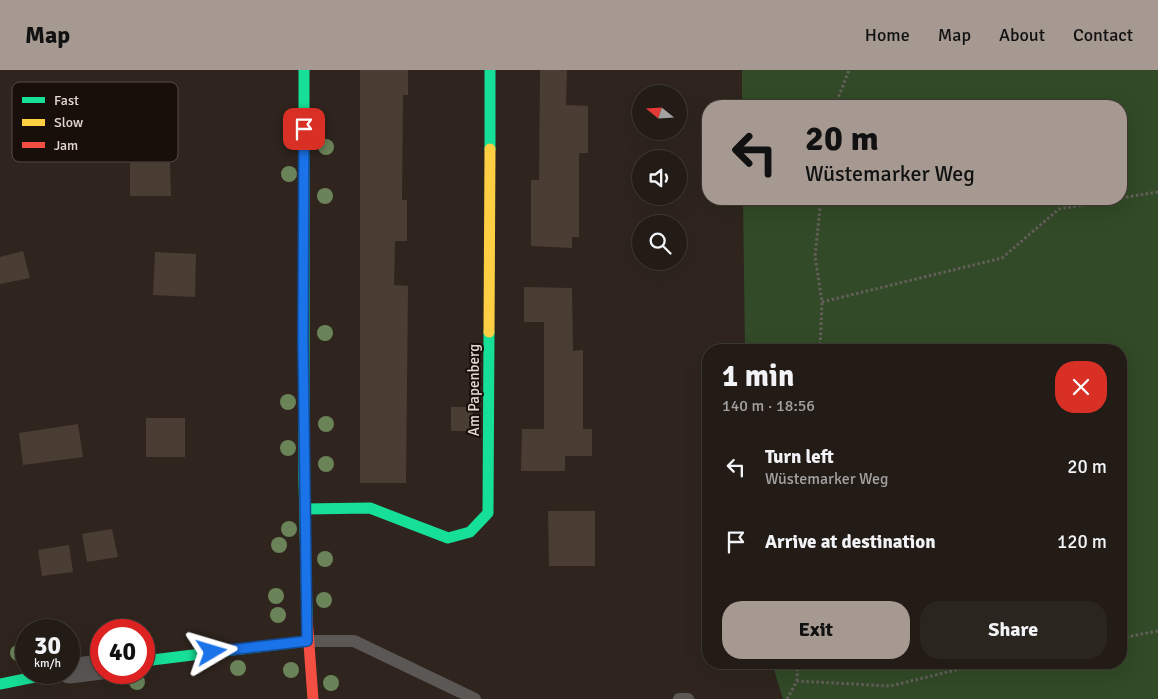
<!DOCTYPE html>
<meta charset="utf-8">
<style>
:root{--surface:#231c16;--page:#2b251f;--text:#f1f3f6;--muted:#a3a1a1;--line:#403a35;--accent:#a59992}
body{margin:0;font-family:Signika,sans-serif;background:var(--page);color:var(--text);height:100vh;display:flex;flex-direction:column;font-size:19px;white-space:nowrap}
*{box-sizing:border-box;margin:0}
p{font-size:16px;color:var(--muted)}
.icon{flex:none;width:28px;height:28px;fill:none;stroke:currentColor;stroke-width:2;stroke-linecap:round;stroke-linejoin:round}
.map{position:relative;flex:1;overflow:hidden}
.sheet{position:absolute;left:702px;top:274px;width:425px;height:325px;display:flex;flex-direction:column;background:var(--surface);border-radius:20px;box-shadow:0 5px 20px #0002,0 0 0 1px var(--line)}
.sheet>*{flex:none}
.banner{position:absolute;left:702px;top:30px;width:425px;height:105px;border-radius:20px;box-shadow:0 5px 20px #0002,0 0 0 1px var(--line);background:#a59992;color:#111;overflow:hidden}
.needle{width:32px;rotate:288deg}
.buttons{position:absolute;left:632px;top:15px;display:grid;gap:10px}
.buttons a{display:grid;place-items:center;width:55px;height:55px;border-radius:50%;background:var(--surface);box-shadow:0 5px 20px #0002,0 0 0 1px var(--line);font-size:25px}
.speed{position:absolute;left:15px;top:549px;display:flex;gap:10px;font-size:25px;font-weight:700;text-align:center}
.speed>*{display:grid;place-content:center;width:65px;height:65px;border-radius:50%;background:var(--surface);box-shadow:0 5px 20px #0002,0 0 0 1px var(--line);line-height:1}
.speed small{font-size:12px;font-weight:400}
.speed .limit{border:8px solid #d22;background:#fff;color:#111}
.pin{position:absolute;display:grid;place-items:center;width:42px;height:42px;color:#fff;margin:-21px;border-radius:10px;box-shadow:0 2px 8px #0006}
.me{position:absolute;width:55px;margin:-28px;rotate:83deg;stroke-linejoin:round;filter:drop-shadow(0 0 4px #0008)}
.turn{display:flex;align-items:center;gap:18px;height:105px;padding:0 20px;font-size:22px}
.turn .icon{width:65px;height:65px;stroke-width:2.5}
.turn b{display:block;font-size:35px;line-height:42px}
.round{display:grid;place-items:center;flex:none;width:52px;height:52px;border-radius:20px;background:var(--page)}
.head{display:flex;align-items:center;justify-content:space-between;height:85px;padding:0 20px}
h1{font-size:30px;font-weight:700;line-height:38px}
.button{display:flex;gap:10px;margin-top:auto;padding:10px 20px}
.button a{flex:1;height:58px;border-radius:20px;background:var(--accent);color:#111;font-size:20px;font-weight:700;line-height:58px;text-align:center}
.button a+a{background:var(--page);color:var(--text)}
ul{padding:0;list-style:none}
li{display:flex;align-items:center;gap:15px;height:75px;padding:0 20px}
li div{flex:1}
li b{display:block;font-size:19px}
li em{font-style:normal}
header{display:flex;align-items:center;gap:30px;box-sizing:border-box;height:70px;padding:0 25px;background:var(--accent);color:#111}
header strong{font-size:24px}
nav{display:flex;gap:28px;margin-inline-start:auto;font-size:18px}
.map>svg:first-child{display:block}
.green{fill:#324a27}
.building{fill:#4a3d33}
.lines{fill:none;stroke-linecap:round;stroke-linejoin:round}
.path{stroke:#645f5a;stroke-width:3;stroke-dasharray:2.5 2.5;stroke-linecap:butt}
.lane{stroke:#5b5754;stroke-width:12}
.street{stroke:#5b5754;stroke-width:25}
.fast{stroke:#16e098;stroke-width:11}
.slow{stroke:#ffcf43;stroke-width:11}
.jam{stroke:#f24e42;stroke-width:11}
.tree{fill:#6b8359}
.route-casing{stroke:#114b97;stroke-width:12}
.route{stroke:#1a73e8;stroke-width:9}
.labels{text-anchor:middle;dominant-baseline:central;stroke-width:4;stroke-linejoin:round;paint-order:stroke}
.street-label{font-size:15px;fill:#e5d8d0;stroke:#180f0a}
.key{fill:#180f0a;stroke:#564b45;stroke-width:1}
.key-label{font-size:14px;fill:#e5d8d0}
</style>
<header>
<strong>Map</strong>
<nav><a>Home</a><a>Map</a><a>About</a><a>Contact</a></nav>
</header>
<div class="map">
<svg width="1158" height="629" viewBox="0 0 1158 629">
<rect width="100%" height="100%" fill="#2f251e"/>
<path class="green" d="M742 0H1158V629H783L772 593 1121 592V280H745L743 129H1121V36H742Z"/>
<path class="building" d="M360 0H408V25H403L402 130H407V171H395L394 215 408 216 406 413H360Z
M540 0H567L566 35 588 36V83H579V167H572V178L531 176V110H539Z
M130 93H170L171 126H130Z
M23 181 30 208 0 214V187Z
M155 182 196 184 195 227 153 225Z
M524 217 572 218 573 281 583 280V359H592V386H565V401H521L522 359H544V252H524Z
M451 337H473V361H451Z
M146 348H185V387H146Z
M78 354 83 387 23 395 19 363Z
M548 441H595V496H549Z
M112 459 118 487 87 492 82 464Z
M69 475 73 502 42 506 38 480Z"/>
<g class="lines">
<path class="path" d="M835 36 849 0
M1121 128 1158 122
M822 232 1002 188 1059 139 1119 129
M820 280 822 232 815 186 821 129
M1121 568 1158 561
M797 611 798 592
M787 629 797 611 890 616 989 592"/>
<path class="lane" d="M307 571H354L475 629
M679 629H688"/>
<path class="street" d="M69 601 101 597"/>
<path class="fast" d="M304 0V409L307 547
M490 79V0
M305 439 370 438 448 468 470 462 488 443 489 262
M144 591 307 571
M0 614 59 602"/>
<path class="slow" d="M489 262 490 79"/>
<path class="jam" d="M307 547 313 629"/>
</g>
<g class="tree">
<circle cx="326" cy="77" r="8"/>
<circle cx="289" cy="104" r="8"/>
<circle cx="325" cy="126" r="8"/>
<circle cx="325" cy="263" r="8"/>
<circle cx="288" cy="332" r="8"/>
<circle cx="326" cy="354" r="8"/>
<circle cx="288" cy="378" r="8"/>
<circle cx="326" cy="394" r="8"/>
<circle cx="289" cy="459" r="8"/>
<circle cx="279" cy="475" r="8"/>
<circle cx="325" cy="489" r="8"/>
<circle cx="276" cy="526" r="8"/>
<circle cx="324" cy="530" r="8"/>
<circle cx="278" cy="545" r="8"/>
<circle cx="18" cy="583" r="8"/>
<circle cx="238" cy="598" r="8"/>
<circle cx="291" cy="600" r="8"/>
<circle cx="137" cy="612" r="8"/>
<circle cx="331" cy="613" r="8"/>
</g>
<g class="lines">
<defs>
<path id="route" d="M212 582 307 571 303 272 304 59"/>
</defs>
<use href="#route" class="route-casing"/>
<use href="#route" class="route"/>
</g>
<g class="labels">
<g class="street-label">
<text transform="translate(474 320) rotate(-90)">Am Papenberg</text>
</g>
</g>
<rect x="12" y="12" width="166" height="80" rx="8" class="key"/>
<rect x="22" y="27" width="23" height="6" fill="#16e098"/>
<rect x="22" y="49" width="23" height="7" fill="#ffcf43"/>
<rect x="22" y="72" width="23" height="6" fill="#f24e42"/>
<g class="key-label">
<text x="54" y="35">Fast</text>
<text x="54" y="57">Slow</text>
<text x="54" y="80">Jam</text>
</g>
</svg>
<div class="buttons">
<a><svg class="needle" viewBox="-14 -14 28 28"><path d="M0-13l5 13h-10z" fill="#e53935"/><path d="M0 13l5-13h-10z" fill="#a3a1a1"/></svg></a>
<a><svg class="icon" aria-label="sound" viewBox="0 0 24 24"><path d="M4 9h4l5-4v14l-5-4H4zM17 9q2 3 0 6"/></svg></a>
<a><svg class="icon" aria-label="search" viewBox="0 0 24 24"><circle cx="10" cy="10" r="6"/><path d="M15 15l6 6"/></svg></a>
</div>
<div class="speed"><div>30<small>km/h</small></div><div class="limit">40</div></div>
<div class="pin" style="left:304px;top:59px;background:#d93025"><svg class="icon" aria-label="arrive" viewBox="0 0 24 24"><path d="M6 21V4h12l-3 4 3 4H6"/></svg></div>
<svg class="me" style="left:212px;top:582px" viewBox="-20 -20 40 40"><path d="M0-17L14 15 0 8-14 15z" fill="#1a73e8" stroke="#fff" stroke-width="4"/></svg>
<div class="banner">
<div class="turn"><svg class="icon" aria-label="left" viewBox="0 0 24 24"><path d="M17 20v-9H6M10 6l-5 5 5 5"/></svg><div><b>20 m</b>Wüstemarker Weg</div></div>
</div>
<section class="sheet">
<div class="head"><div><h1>1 min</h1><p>140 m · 18:56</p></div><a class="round" style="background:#d93025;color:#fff"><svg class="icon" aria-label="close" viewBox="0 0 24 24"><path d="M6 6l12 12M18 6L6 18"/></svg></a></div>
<ul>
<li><svg class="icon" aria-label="left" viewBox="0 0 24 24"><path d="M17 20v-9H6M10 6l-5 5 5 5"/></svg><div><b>Turn left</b><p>Wüstemarker Weg</p></div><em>20 m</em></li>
<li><svg class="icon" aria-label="arrive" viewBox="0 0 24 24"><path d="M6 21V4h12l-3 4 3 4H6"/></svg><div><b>Arrive at destination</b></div><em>120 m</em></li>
</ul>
<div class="button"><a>Exit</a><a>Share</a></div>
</section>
</div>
